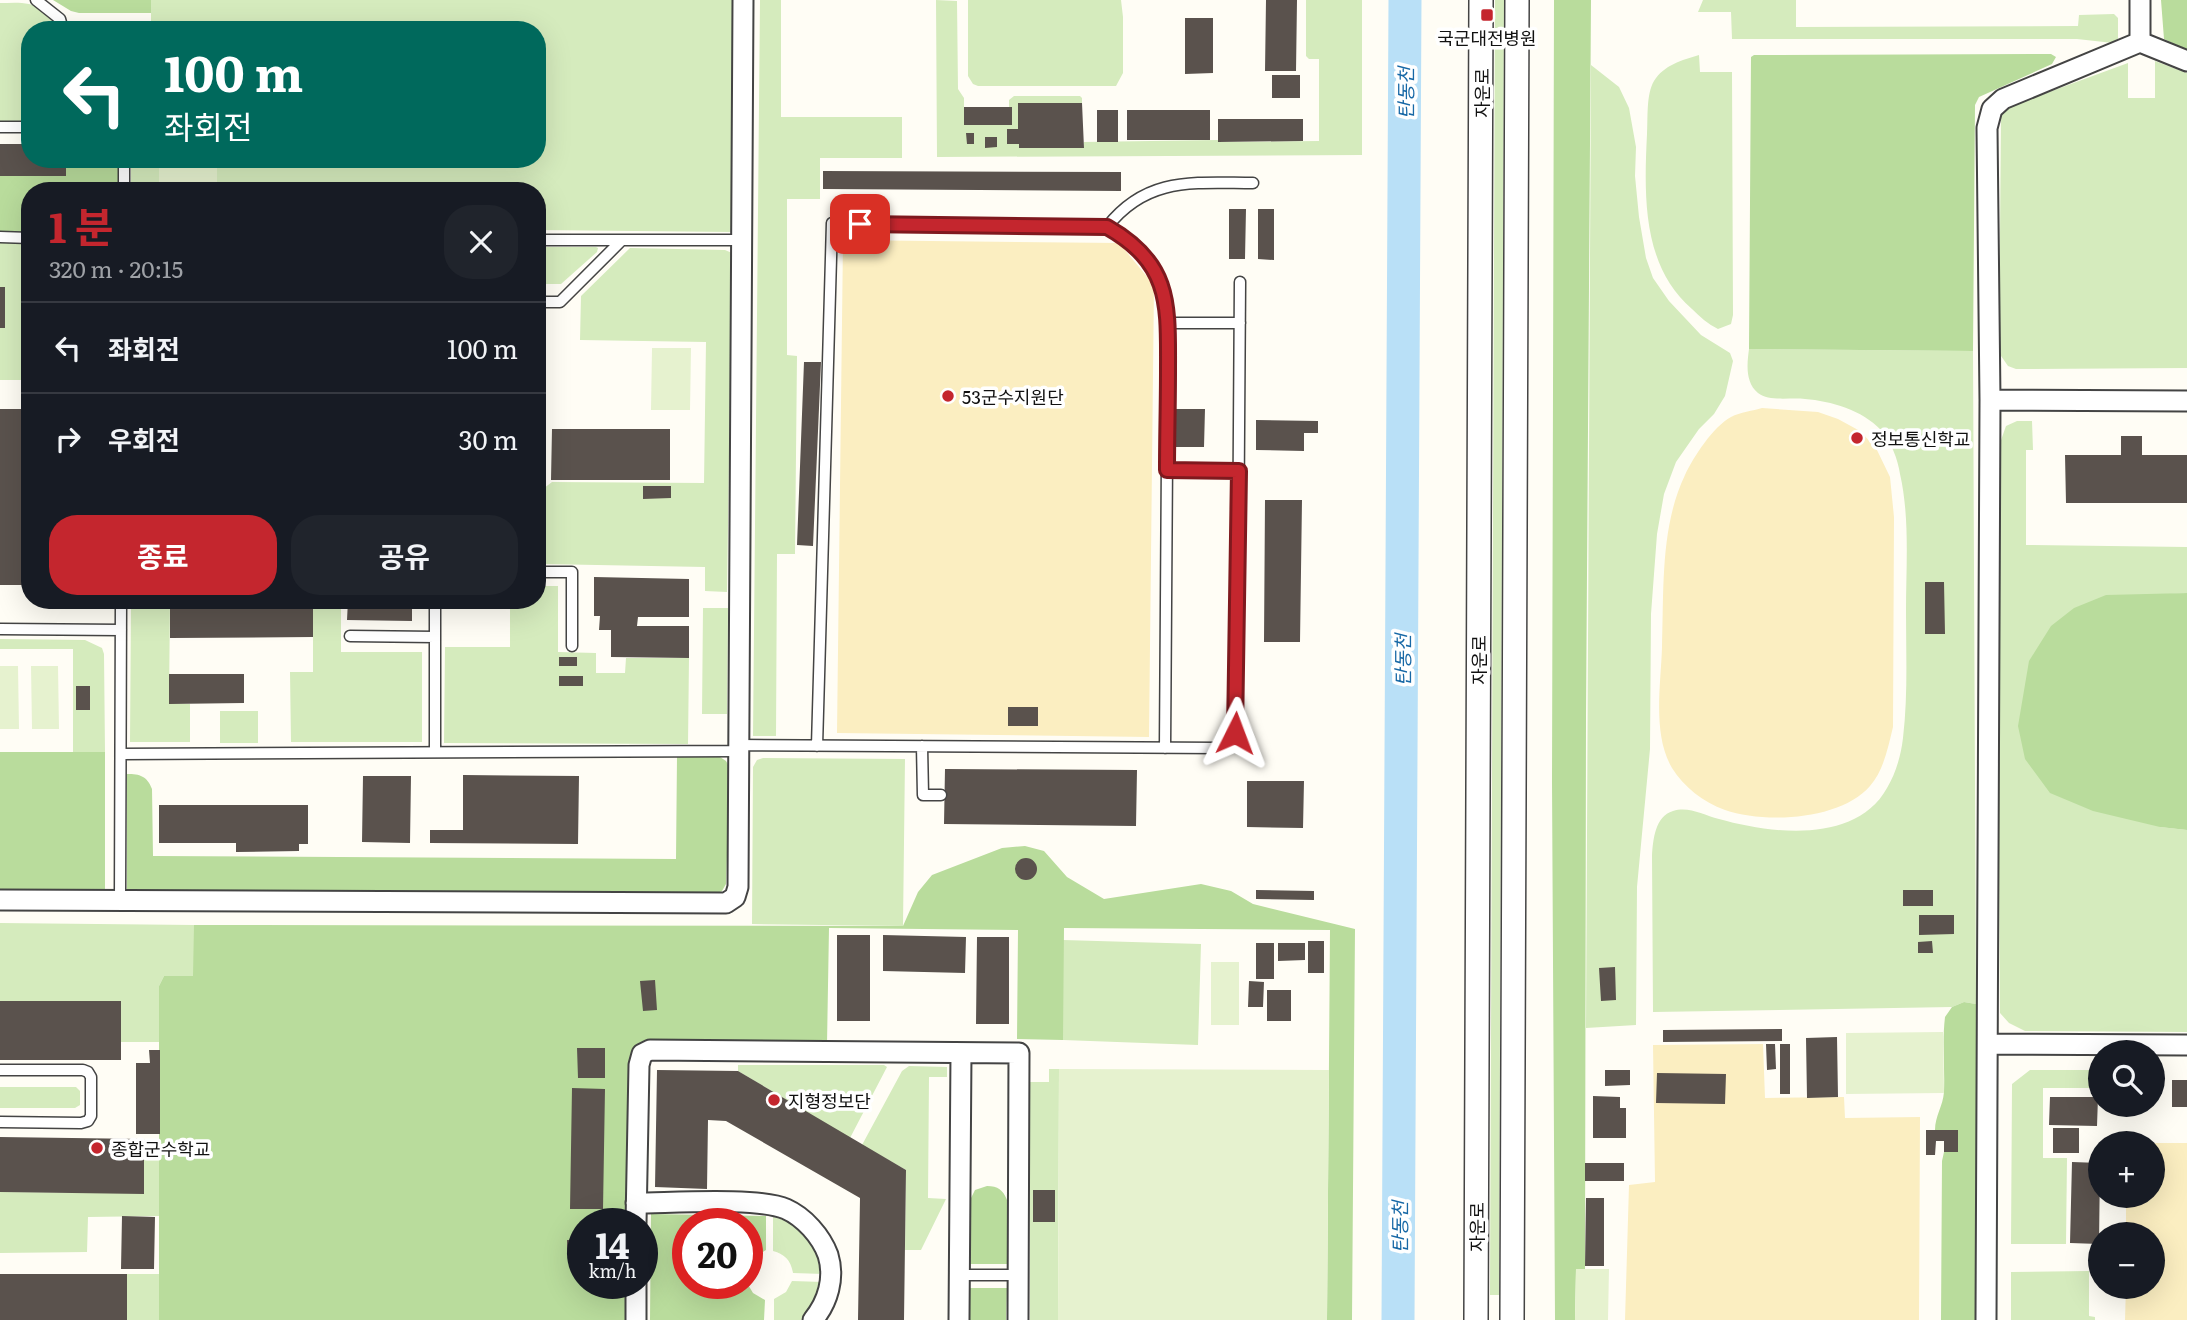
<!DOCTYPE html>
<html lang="ko">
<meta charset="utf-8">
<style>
:root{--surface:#171b24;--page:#20242c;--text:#f1f3f6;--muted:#9ea1a6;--line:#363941;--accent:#c4262e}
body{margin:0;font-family:Literata,"Noto Sans KR",serif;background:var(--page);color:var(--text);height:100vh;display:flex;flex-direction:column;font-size:26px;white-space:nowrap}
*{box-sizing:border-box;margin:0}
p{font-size:23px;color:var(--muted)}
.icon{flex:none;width:38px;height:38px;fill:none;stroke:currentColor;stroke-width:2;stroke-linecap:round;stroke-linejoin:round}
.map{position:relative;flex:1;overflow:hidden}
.panel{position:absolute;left:21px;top:182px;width:525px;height:427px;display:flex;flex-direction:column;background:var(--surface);border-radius:28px;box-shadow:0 7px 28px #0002}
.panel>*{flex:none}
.hud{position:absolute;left:21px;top:21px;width:525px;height:147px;border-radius:28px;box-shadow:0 7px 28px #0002;background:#00695c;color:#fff;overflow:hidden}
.controls{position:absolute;left:2088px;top:1040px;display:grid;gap:14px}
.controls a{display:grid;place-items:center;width:77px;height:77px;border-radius:50%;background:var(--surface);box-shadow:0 7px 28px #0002;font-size:35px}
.speed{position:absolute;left:567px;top:1208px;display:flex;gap:14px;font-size:35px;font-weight:700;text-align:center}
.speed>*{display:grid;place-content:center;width:91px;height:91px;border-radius:50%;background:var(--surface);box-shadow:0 7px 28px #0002;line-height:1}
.speed small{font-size:18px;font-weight:400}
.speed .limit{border:10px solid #d22;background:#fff;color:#111}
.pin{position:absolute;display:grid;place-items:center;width:60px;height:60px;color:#fff;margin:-30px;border-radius:14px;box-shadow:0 4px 10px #0006}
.me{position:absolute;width:77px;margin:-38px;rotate:3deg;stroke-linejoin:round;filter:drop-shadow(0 0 5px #0008)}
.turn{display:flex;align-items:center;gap:24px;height:147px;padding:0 28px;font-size:32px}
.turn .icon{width:91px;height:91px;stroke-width:2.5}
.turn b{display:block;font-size:49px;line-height:60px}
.round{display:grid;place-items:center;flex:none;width:74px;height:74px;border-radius:28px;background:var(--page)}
.summary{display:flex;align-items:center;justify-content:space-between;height:119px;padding:0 28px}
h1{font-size:42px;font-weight:700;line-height:52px;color:var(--accent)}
.action{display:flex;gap:14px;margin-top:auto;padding:14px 28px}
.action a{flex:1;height:80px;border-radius:28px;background:var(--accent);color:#fff;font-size:28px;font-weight:700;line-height:80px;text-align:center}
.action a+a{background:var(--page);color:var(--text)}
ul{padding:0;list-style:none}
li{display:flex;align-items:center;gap:21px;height:91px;padding:0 28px;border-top:2px solid var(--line)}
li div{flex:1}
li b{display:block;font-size:26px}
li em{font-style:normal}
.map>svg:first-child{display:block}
.green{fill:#d5ebbd}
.forest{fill:#b9dc9c}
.sand{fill:#fbeec1}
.pitch{fill:#e6f2cf}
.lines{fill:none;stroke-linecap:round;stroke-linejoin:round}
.river{stroke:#b9e0f7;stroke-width:33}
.building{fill:#5a524d}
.service-casing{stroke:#444;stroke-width:13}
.minor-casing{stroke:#444;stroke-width:23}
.tertiary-casing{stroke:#444;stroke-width:26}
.service{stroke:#fff;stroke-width:10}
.minor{stroke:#fff;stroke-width:19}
.tertiary{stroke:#fff;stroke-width:23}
.route-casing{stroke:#7f191e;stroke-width:18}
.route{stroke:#c4262e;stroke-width:12}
.poi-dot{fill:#c4262e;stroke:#fff;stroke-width:2.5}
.labels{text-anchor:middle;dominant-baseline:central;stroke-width:7;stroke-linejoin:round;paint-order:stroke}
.poi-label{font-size:18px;fill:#111;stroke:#fff;text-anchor:start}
.street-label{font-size:18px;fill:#111;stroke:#fff}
.water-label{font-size:19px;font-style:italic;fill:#1768a6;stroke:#fff}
</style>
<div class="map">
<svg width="2187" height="1320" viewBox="0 0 2187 1320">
<rect width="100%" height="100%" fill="#fffdf5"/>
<path class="green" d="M151 0H732L733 232 537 230V191H131V159H537V30H151Z
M760 0H781V117H902V158H820V199H787V355L797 356 795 554H777L776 736H753Z
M936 0 957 1 958 89 964 98V125H1012V108L1009 107V100L1014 96H1080L1082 98V103H1018V129L1007 144H1019V148H1084V142L1218 140V142L1319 141V59H1309L1306 56V0H1362V155L937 157Z
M968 0H1121L1123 17V73L1116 86H978L973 84 968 76Z
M1495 0H1504L1499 1295H1490Z
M1703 0H1796V27L2078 26 2079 15 2114 14 2118 18V39L2113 43 2077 39H1732L1731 12H1698Z
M0 3C9 3 20 2 29 4 39 6 55 20 58 30H30V123H0Z
M1699 55 1700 72H1732L1733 315 1731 324 1718 329C1708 324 1700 317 1692 309 1642 266 1644 196 1647 134 1648 119 1646 94 1654 81 1664 65 1682 60 1699 55Z
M2155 61 2187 73V368L2016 369 2008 366 1999 353 2001 117 2005 110 2011 106 2128 63V98H2155Z
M1591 65 1619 87 1629 108 1636 147 1635 176 1639 217 1646 258 1653 278 1669 301 1701 335 1730 353 1733 361 1725 396 1714 414 1699 429 1676 462 1664 494 1657 534 1651 614 1650 749 1637 887 1636 1025 1586 1028Z
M0 242 30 243V380H0Z
M537 247H596L598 248 597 252 561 284H537Z
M630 248 725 250 732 253 727 592 705 591V567L543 564V537L538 536 539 492 552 482 704 483 706 342 580 340 581 296Z
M1749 349 1973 351 1976 1004 1964 1002 1952 1007 1653 1012 1652 856C1653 840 1655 816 1673 811 1689 806 1703 815 1719 819 1772 834 1856 844 1887 788 1896 773 1901 755 1903 738 1908 696 1906 653 1906 611 1906 566 1910 518 1900 474 1898 460 1891 441 1881 430 1862 410 1831 401 1805 399 1791 397 1770 402 1758 393 1745 382 1747 364 1749 349Z
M2017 421H2032L2033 450H2026V545L2187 547V593L2151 595 2160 827 2187 830V1032L2025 1031 2009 1023 2000 1013 1997 587 2000 443 2006 426Z
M537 586H558V652L596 653V673H625L626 658H689L688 744 444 743 445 647H510V600H537Z
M131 600H170L169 703 190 704V742H130Z
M313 600H341V652H422V742H291L290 672H313Z
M703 608H728L727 714H702Z
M0 639 85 640 102 648 104 654 105 752H73V649H0Z
M220 711H258V743H220Z
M763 758 905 759 903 926 752 924 753 767 757 760Z
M0 923 194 925V976H164L159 986V1042H121V1001H0Z
M1063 940 1201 944 1198 1045 1063 1040Z
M738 1065H884L887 1067 850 1138 738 1071Z
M909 1066 947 1067V1077H929L928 1198 946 1199 921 1250H905L906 1170 862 1145 902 1071Z
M1049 1069H1059L1058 1320H1030V1082H1049Z
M2030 1070H2100V1088H2043V1158H2067L2066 1244H2011L2012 1084Z
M0 1087H76L80 1091V1105L75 1108H0Z
M144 1139H160L159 1216 88 1217 87 1252 0 1253V1192L144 1193Z
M773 1217C805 1223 817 1245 824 1274L793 1273C791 1261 785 1254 773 1251Z
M2089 1271V1316L2095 1317V1320H2011V1272Z
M127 1274H159V1320H127Z
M792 1281 823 1282 822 1290 801 1320H774V1299L786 1292Z"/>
<path class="forest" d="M53 0H151V13H79L71 11Z
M1554 0H1591L1586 716 1585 1269H1576L1575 1320H1555L1552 782Z
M2161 0H2187V50L2164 39Z
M2051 54 2056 57 2052 64 1979 97 1975 105 1973 351 1749 349 1751 57 1754 55Z
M66 159H120V191H30V232H0V176H65Z
M2187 593V830L2160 827 2093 811 2050 793 2025 759 2018 726 2029 661 2051 626 2074 608 2106 595Z
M0 752H105V892H0Z
M677 757H720L726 761 730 768 726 884 722 891 713 895 133 893 127 889V774C140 774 147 776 152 789L153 856 676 859Z
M1025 846 1044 851 1067 877 1104 899 1201 884 1231 891 1253 904 1355 929 1352 1320H1327L1330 930 1064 928 1063 1040 1017 1039 1018 930 829 928 827 1044 637 1048 630 1058 629 1223H583V1283H629L628 1320H159V986L164 976H193L194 925 903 926 918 892 932 875 1002 848Z
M1964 1002 1976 1004 1978 1320H1941L1942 1161 1944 1152 1958 1151V1131L1935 1130C1935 1116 1943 1106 1944 1092 1945 1067 1942 1042 1945 1017L1952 1007Z
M987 1186C998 1186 1003 1190 1007 1200V1264H967L969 1202 975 1190Z
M651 1214 766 1216V1250L753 1258 747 1270V1223H688V1283H747L753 1293 765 1300 764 1320H650Z
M967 1288H1007L1006 1320H967Z"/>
<path class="sand" d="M843 240 1119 243 1154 285 1149 737 837 733Z
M1762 408 1818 412 1838 419 1860 431 1876 448 1890 477 1894 517 1893 727C1888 747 1884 770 1870 786 1841 820 1765 824 1725 810 1703 802 1684 787 1672 768 1652 734 1661 684 1662 647 1664 591 1660 527 1685 475 1694 456 1713 427 1731 417 1740 412 1753 411 1762 408Z
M1763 1044 1765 1098 1844 1097 1845 1118 1920 1117 1919 1320H1625L1629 1185 1655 1182 1653 1045Z
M2153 1143H2187V1320H2125L2126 1286H2152V1234H2126V1195H2152Z"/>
<path class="pitch" d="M159 159H217V190H159Z
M652 348H691L690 410H651Z
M0 666H18L19 729H0Z
M31 666H58L59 729H32Z
M1211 962H1239V1025H1211Z
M1943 1032 1944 1093 1846 1094V1033Z
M1059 1069 1329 1070 1327 1320H1058Z
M1576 1269H1609L1608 1320H1575Z"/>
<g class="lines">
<path class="river" d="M1398 1320 1405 0"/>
</g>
<path class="building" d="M1266 0H1297L1296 71H1265Z
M1185 18H1213V73L1185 74Z
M1272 75H1300V98H1272Z
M1018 103H1082L1084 148H1019V144H1007V129H1018Z
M964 107H1012V125H964Z
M1097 110H1118V142H1097Z
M1127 110H1210V140H1127Z
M1218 119H1303V141L1218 142Z
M966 133H974V144H967Z
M985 137H997V147L985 148Z
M0 144H30V159H66V176H0Z
M823 171 1121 172V191L823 189Z
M1229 209H1246L1245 259H1229Z
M1258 209H1274V260L1258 259Z
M0 287H5V328H0Z
M804 362H821L813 546 797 545Z
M0 409H26V421H30V575H25V585H0Z
M1175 409H1205L1204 447H1175Z
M1256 420 1318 421V433H1304V451L1256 450Z
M552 429H670V480H551Z
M2121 436H2142V455H2187V503H2066L2065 455H2121Z
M643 486H671V498L643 499Z
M1265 500H1302L1300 642H1264Z
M594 577 689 579V617H638L637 626H689V658L611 657V630H599L600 616H594Z
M1925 582H1944L1945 634H1925Z
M170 600H313V637L170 638Z
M348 600H412V621L347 620Z
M559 657H577V666H559Z
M169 674H244V703L169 704Z
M559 676H583V686H559Z
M76 686H90V710H76Z
M1008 707H1038V726H1008Z
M945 769 1137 770 1136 826 944 824Z
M463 775 579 776 578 844 430 843V830H463Z
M363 776H411L410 843 362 842Z
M1247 781H1304L1303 828 1247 827Z
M159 805H308V844H299V851L236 852V843H159Z
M1015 869a11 11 0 1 1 22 0a11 11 0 1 1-22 0Z
M1256 890 1314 891V900L1256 899Z
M1903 890H1933V906H1903Z
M1919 915H1954V934L1919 935Z
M837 935H870V1021H837Z
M883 935 966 937 965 973 883 971Z
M977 937H1009V1024H976Z
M1308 941H1324V973H1308Z
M1932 941 1933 953H1918V942Z
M1256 943H1274V979H1256Z
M1278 943H1305V960L1278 961Z
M1615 967 1616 1000 1601 1001 1599 968Z
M655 980 657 1010 643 1011 640 981Z
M1249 981 1264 982 1263 1007H1248Z
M1267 990H1291V1021H1267Z
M0 1001H121V1060H0Z
M1782 1029V1041L1663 1042V1030Z
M1837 1037 1838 1097 1807 1098 1806 1038Z
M1766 1044H1775L1776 1069 1767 1070Z
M1780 1044H1790V1094H1780Z
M577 1048H605V1078H578Z
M149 1050H160V1134H136V1063H150Z
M657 1070 738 1071 906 1170 904 1320H858L860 1198 726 1121 708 1120 707 1189 655 1187Z
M1605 1070H1630V1085L1605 1086Z
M1657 1073 1726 1074 1725 1104 1656 1103Z
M2172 1080H2187V1107H2172Z
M572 1088 605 1089 603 1209H570Z
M1593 1096 1620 1097V1108H1626V1138H1593Z
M2050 1097H2098L2097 1126 2049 1125Z
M2053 1128H2079V1153H2053Z
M1926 1130H1958V1152H1944V1141H1936L1935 1155H1926Z
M0 1137 144 1139V1194L0 1192Z
M2072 1162 2100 1163 2099 1244 2070 1243Z
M1585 1163H1624V1181H1585Z
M1033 1190H1055V1222H1033Z
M1586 1198H1604V1266H1585Z
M122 1216 155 1217 154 1269H121Z
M567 1240H583V1255H567Z
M0 1274H127V1320H0Z"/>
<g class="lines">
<defs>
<path id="service" d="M36 0 60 19 63 30
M0 127H30
M124 191V159
M1107 227C1147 176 1194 183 1253 183
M0 237 30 238
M537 240H741
M537 302H560L621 241
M1168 323H1240
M1167 470 1239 471
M537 572H572V646
M0 629 121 630
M350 636 435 637
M738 745 1220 748 1231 744 1237 719 1240 282
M817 746 832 223 1107 227C1144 248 1160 271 1168 313L1165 748
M922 746 923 795H941
M435 752V600
M121 754 738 751
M120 901 121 600
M0 1070H83L88 1072 91 1077V1116L88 1121 81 1123 0 1122
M959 1275H1019"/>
<path id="minor" d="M2140 42 2187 61
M1990 400 2187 401
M0 900 726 903 735 897 738 887 743 0
M1988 1044 2187 1045
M636 1203C670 1203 759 1197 786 1209 804 1217 821 1236 828 1255 835 1278 828 1302 813 1320
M636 1223 639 1065 642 1054 650 1050 1019 1053 1018 1320
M636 1283V1320
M959 1320 961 1053
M1986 1320 1990 400 1987 128 1992 109 2003 99 2140 42V0"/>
<path id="tertiary" d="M1476 1320 1481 0
M1512 1320 1517 0"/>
</defs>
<use href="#service" class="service-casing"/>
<use href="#minor" class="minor-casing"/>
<use href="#tertiary" class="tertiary-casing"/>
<use href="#service" class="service"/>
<use href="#minor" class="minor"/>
<use href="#tertiary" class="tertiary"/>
</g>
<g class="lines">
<defs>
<path id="route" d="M860 224 1107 227C1172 264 1168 305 1168 372 1168 404 1167 437 1167 470L1239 471 1235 733"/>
</defs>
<use href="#route" class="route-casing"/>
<use href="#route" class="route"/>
</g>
<g class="poi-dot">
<rect x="1480" y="8" width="14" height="14" rx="3.5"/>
<circle cx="948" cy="396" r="7"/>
<circle cx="1857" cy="438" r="7"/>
<circle cx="774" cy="1100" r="7"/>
<circle cx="97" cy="1148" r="7"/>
</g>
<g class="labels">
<g class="poi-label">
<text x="1487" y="37" text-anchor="middle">국군대전병원</text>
<text x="962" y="396">53군수지원단</text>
<text x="1871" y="438">정보통신학교</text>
<text x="788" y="1100">지형정보단</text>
<text x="111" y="1148">종합군수학교</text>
</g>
<g class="street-label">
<text transform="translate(1481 93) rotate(-90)">자운로</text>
<text transform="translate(1478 660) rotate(-90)">자운로</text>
<text transform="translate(1476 1227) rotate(-90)">자운로</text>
</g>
<g class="water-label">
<text transform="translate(1405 93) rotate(-90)">탄동천</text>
<text transform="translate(1402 660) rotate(-90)">탄동천</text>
<text transform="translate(1399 1227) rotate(-90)">탄동천</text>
</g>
</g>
</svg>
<div class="controls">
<a><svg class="icon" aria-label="search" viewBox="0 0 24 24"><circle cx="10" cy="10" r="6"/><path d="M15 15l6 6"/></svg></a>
<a>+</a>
<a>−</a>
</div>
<div class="speed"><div>14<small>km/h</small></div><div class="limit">20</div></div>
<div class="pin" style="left:860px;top:224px;background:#d93025"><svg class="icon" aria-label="arrive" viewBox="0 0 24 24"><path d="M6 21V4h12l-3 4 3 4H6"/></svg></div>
<svg class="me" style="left:1235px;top:733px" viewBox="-20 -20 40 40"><path d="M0-17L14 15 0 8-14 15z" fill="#c4262e" stroke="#fff" stroke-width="4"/></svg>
<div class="hud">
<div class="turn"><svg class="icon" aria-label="left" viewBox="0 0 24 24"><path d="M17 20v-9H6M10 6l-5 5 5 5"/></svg><div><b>100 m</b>좌회전</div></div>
</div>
<section class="panel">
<div class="summary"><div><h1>1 분</h1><p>320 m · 20:15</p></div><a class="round"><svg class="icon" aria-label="close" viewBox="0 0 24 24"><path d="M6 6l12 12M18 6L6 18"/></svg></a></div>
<ul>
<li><svg class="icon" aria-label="left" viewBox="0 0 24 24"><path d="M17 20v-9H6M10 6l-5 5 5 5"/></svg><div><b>좌회전</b></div><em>100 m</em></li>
<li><svg class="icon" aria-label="right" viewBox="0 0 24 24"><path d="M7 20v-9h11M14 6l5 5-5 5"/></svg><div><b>우회전</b></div><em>30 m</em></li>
</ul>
<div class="action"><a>종료</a><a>공유</a></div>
</section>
</div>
